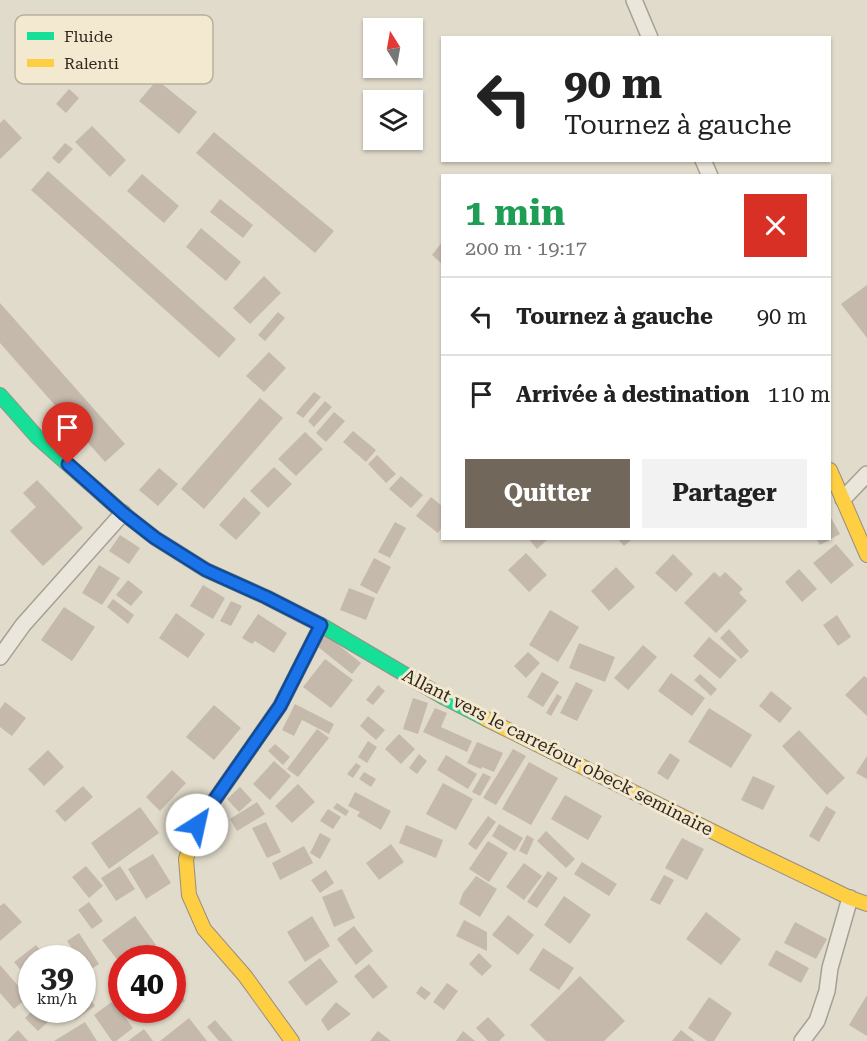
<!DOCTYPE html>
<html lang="fr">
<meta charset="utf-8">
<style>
:root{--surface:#fff;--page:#f2f2f2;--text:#222;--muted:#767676;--line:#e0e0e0;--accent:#71675a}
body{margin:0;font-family:"Roboto Serif",serif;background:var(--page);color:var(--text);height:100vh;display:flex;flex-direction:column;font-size:22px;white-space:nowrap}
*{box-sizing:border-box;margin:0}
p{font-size:20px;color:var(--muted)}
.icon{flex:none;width:33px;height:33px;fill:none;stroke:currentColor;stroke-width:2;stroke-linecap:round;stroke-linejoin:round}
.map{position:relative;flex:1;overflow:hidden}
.sheet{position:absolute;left:441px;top:174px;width:390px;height:366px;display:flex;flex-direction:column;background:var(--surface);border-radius:0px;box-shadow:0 2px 4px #0004}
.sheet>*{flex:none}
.hud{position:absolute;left:441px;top:36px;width:390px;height:126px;border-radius:0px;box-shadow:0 2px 4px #0004;background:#fff;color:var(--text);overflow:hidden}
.needle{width:39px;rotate:349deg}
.controls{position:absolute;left:363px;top:18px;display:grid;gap:12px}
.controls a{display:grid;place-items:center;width:60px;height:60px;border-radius:0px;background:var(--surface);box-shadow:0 2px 4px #0004;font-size:30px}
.speed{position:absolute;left:18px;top:945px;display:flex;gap:12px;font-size:30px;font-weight:700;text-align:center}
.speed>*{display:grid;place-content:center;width:78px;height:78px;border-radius:50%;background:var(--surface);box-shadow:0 2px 4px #0004;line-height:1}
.speed small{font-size:15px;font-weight:400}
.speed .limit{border:9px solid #d22;background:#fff;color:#111}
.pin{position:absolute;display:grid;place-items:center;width:51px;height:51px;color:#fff;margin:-62px -26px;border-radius:50% 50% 50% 0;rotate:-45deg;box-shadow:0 0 6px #0007}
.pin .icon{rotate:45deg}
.me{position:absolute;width:66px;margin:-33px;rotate:35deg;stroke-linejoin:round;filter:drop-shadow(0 0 4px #0008)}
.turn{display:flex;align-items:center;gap:21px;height:126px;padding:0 24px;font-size:27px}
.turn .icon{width:78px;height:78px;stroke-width:2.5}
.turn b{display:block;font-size:42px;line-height:51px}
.round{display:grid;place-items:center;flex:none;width:63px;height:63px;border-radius:0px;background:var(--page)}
.head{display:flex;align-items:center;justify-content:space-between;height:102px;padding:0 24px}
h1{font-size:36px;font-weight:700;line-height:45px;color:#1e9e55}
.action{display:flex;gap:12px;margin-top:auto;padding:12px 24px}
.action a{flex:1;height:69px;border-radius:0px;background:var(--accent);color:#fff;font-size:24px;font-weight:700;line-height:69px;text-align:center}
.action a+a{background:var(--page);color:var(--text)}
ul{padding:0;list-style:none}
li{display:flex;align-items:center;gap:18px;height:78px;padding:0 24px;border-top:2px solid var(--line)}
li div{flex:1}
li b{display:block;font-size:22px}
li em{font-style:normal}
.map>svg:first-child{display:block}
.building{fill:#c5b9ac}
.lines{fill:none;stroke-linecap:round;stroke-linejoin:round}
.street-casing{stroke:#a6a094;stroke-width:18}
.fast-casing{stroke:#968f84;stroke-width:16}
.slow-casing{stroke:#968f84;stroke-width:16}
.street{stroke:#eae6dc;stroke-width:15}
.fast{stroke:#16e098;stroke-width:14}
.slow{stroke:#ffcf43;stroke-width:14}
.route-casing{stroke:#114b97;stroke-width:15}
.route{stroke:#1a73e8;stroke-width:10}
.labels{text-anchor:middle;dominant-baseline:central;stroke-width:6;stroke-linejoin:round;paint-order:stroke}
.street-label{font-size:18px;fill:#34281d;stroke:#f3e9d0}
.key{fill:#f3e9d0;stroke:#baaf9a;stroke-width:1.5}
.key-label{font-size:16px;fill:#34281d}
</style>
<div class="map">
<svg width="867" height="1041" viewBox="0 0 867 1041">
<rect width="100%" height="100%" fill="#e1dbcb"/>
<path class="building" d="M157 80 197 112 179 134 139 101Z
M69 89 79 98 66 113 56 104Z
M4 119 22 138 0 159V123Z
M92 126 126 160 110 177 75 142Z
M214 132 334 231 315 253 196 153Z
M65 143 73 149 59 164 52 158Z
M48 171 236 339 219 358 31 190Z
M142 174 179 206 164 223 127 191Z
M220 199 253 225 243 238 210 212Z
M201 228 241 262 226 281 186 247Z
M442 242V264L432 255Z
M264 276 281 293 250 324 233 308Z
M867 285V338L841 304Z
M0 303 125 444 105 462 0 343Z
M278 312 285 318 265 341 258 335Z
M269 352 286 368 264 392 246 376Z
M314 392 321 397 303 418 296 413Z
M260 398 283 418 204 509 181 489Z
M325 401 332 407 314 427 308 421Z
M334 412 345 421 326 442 316 433Z
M353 431 376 450 366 462 343 442Z
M305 432 323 449 296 476 278 459Z
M377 455 396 474 386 483 368 464Z
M274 467 292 484 268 508 250 491Z
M159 468 178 484 158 506 139 490Z
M401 476 423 495 411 508 389 489Z
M37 480 83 528 43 566 10 531 36 507 23 493Z
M244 497 261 513 236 540 219 525Z
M431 497 442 506V527L438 533 416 516Z
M830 516 840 534 820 545 816 538H830Z
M395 522 406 528 390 558 378 552Z
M120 535 140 548 129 564 109 551Z
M528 538H546L547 540 537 549Z
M617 538H633L624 546Z
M836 544 854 565 831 584 813 563Z
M526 553 547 575 529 592 508 570Z
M673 554 693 574 676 592 655 573Z
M374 558 391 567 377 594 360 585Z
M99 565 120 578 102 605 82 593Z
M616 567 635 587 609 611 591 591Z
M799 569 817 589 802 602 785 582Z
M714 572 720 577 725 572 743 589 739 593 747 601 716 633 684 603Z
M128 580 143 592 131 606 116 595Z
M203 585 225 598 213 619 190 606Z
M349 588 375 598 366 620 340 610Z
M113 599 134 615 128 624 107 607Z
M231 601 242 606 231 626 220 621Z
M64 607 95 627 72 661 41 640Z
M550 610 579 627 558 662 529 645Z
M176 613 205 634 188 658 159 638Z
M258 614 287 633 274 653 255 641 252 644 242 638Z
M837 615 851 637 838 646 823 625Z
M729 629 749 651 741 659 720 638Z
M326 635 361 663 352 674 317 646Z
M709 637 737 660 720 679 693 656Z
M579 643 615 657 605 682 569 668Z
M643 645 657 657 628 690 614 678Z
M528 652 540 663 526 678 514 666Z
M325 659 353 680 331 708 303 687Z
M542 672 559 682 543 707 527 697Z
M671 673 705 698 692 716 658 691Z
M700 674 717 689 711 696 694 680Z
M864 676 867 678V716L845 695Z
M576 682 593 690 577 721 560 713Z
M378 685 385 691 373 705 366 700Z
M771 691 792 708 780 723 759 706Z
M557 694 562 697 551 716 546 713Z
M413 698 428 703 418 734 403 729Z
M5 702 26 718 12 736 0 727V709Z
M295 704 334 724 329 734 302 720 294 736 282 730Z
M214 705 241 728 214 760 186 737Z
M435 708 447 713 441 727 472 741 467 752 423 732Z
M709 708 752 735 731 768 688 742Z
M368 716 385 730 376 740 360 726Z
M317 729 329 738 298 777 287 769Z
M799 730 845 778 827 795 782 746Z
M399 734 415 749 401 764 385 749Z
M368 741 377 747 367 763 358 757Z
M477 742 503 753 494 772 482 767 481 769 467 763Z
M275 744 290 757 283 765 268 751Z
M513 749 526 756 496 805 483 798Z
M48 750 64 767 44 786 28 769Z
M670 753 680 760 668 780 657 773Z
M419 754 427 761 417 774 409 768Z
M446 755 477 774 468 789 437 770Z
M867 756V779L856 773Z
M274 761 291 776 270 800 253 784Z
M529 762 558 778 531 825 502 809Z
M356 763 361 766 353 778 347 774Z
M172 770 186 783 160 811 146 797Z
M364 772 376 779 371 787 359 779Z
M483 773 491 777 480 796 472 792Z
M753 776 775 786 763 810 741 800Z
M443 783 473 799 456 830 426 814Z
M298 784 315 802 292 823 275 806Z
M83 786 93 797 65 822 55 811Z
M240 787 252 800 239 812 227 799Z
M355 792 391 811 381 830 357 816 360 812 348 806Z
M565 795 602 816 588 840 551 819Z
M257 802 265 814 237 831 230 819Z
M337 803 349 811 346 816 333 808Z
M826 806 836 812 819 842 809 836Z
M140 807 159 833 109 869 91 843Z
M328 809 341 817 333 829 320 821Z
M488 816 496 822 476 850 468 844Z
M266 822 281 852 267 858 252 828Z
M499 824 523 838 515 851 492 836Z
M406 825 443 840 436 858 399 843Z
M546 831 575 859 566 868 537 841Z
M320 833 331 839 320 859 310 853Z
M527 835 534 839 527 855 519 851Z
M682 838 704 849 687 880 665 868Z
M488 841 508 853 489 882 469 869Z
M391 844 404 862 379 880 366 863Z
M304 846 313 863 280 880 272 863Z
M153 854 171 883 146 899 128 869Z
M582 862 617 884 609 896 574 874Z
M524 863 542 876 524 900 506 887Z
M86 866 103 886 89 898 72 877Z
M120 866 135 889 116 901 101 878Z
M326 870 334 883 320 893 311 880Z
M548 871 558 878 537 908 527 902Z
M664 875 674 880 660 905 650 900Z
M476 876 497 889 480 917 459 904 463 893Z
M342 889 355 918 334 927 322 897Z
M564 896 591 915 570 944 544 925Z
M89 902 103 921 92 929 78 910Z
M4 903 22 922 0 941V906Z
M706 912 741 939 721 965 686 939Z
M508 915 534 935 518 955 492 935Z
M135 916 156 945 137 958H122V966L102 940Z
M312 916 330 946 305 962 287 932Z
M464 920 487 932V951L456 936Z
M795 922 827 939 816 959 784 943Z
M354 926 373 951 356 965 337 939Z
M79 933 99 964 87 972 82 965V958H78L67 941Z
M36 945 47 958H32V984L14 962Z
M543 948 574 968 559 990 529 970Z
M776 950 809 968 801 983 768 965Z
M479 953 492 966 482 976 469 964Z
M320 958 338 982 306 1006 288 982Z
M369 964 388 987 373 999 354 976Z
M0 965 28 997 14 1009 0 993Z
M580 976 625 1021 604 1041H546L530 1025Z
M172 983 185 1001 163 1016 158 1010H172Z
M447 983 458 991 444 1010 433 1002Z
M421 986 431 993 425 1000 416 993Z
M82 987 95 1006 75 1020 67 1010H82Z
M867 995V1036L849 1025Z
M709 997 732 1013 714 1041H707L688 1028Z
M113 1001 133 1028 116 1041H112L94 1015Z
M336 1002 351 1014 328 1031 321 1020Z
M33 1010H57L59 1012 38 1031 25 1018Z
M488 1017 505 1035 499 1041H488L476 1028Z
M189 1018 207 1041H160Z
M215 1020 233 1041H219L207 1027Z
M85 1022 97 1041H54Z
M144 1029 153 1041H128Z
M18 1030 28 1041H7Z
M681 1030 695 1041H672Z
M378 1031 391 1041H370Z
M463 1031 475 1041H456Z"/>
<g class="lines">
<defs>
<path id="street" d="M634 0 650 38
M703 160 710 176
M843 499 867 474
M0 657 23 625 123 513
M802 1041 817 1021 827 991 830 968 850 898"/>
<path id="fast" d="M0 395 37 437 123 513 155 538 206 570 266 597 321 625 445 698 486 719"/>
<path id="slow" d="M830 470 867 555
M486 719 746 848 850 898 867 904
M292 1041 245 976 204 929 189 895 186 859 197 825 280 706 321 625"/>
</defs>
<use href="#street" class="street-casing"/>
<use href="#fast" class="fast-casing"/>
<use href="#slow" class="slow-casing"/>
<use href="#street" class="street"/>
<use href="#fast" class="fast"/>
<use href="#slow" class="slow"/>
</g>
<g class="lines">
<defs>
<path id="route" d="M68 464 123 513 155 538 206 570 266 597 321 625 280 706 197 825"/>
</defs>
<use href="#route" class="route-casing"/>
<use href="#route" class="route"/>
</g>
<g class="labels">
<g class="street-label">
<text transform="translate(558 752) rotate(27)">Allant vers le carrefour obeck seminaire</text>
</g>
</g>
<rect x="15" y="15" width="198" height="69" rx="9" class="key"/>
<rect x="27" y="32" width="27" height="8" fill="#16e098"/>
<rect x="27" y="59" width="27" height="8" fill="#ffcf43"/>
<g class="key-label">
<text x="64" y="42">Fluide</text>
<text x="64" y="69">Ralenti</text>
</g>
</svg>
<div class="controls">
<a><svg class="needle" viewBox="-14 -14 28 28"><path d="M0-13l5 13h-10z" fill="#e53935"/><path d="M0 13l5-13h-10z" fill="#767676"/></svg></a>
<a><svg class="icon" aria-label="layers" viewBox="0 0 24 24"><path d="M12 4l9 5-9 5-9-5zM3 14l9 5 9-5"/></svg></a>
</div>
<div class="speed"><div>39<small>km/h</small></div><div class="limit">40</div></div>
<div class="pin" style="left:68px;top:464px;background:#d93025"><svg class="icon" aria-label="arrive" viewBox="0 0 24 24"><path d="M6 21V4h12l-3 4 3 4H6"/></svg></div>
<svg class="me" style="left:197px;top:825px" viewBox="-20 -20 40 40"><circle r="19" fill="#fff"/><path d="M0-13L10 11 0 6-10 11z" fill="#1a73e8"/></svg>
<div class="hud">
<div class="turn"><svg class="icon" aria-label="left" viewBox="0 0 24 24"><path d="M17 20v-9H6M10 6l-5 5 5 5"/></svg><div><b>90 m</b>Tournez à gauche</div></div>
</div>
<section class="sheet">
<div class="head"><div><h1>1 min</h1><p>200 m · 19:17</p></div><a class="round" style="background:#d93025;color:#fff"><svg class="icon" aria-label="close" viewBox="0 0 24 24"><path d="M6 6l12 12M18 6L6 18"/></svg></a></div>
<ul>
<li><svg class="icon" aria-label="left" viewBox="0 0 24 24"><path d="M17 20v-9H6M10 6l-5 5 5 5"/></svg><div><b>Tournez à gauche</b></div><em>90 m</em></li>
<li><svg class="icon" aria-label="arrive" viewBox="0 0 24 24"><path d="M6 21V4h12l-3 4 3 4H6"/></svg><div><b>Arrivée à destination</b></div><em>110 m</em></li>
</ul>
<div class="action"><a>Quitter</a><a>Partager</a></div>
</section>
</div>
